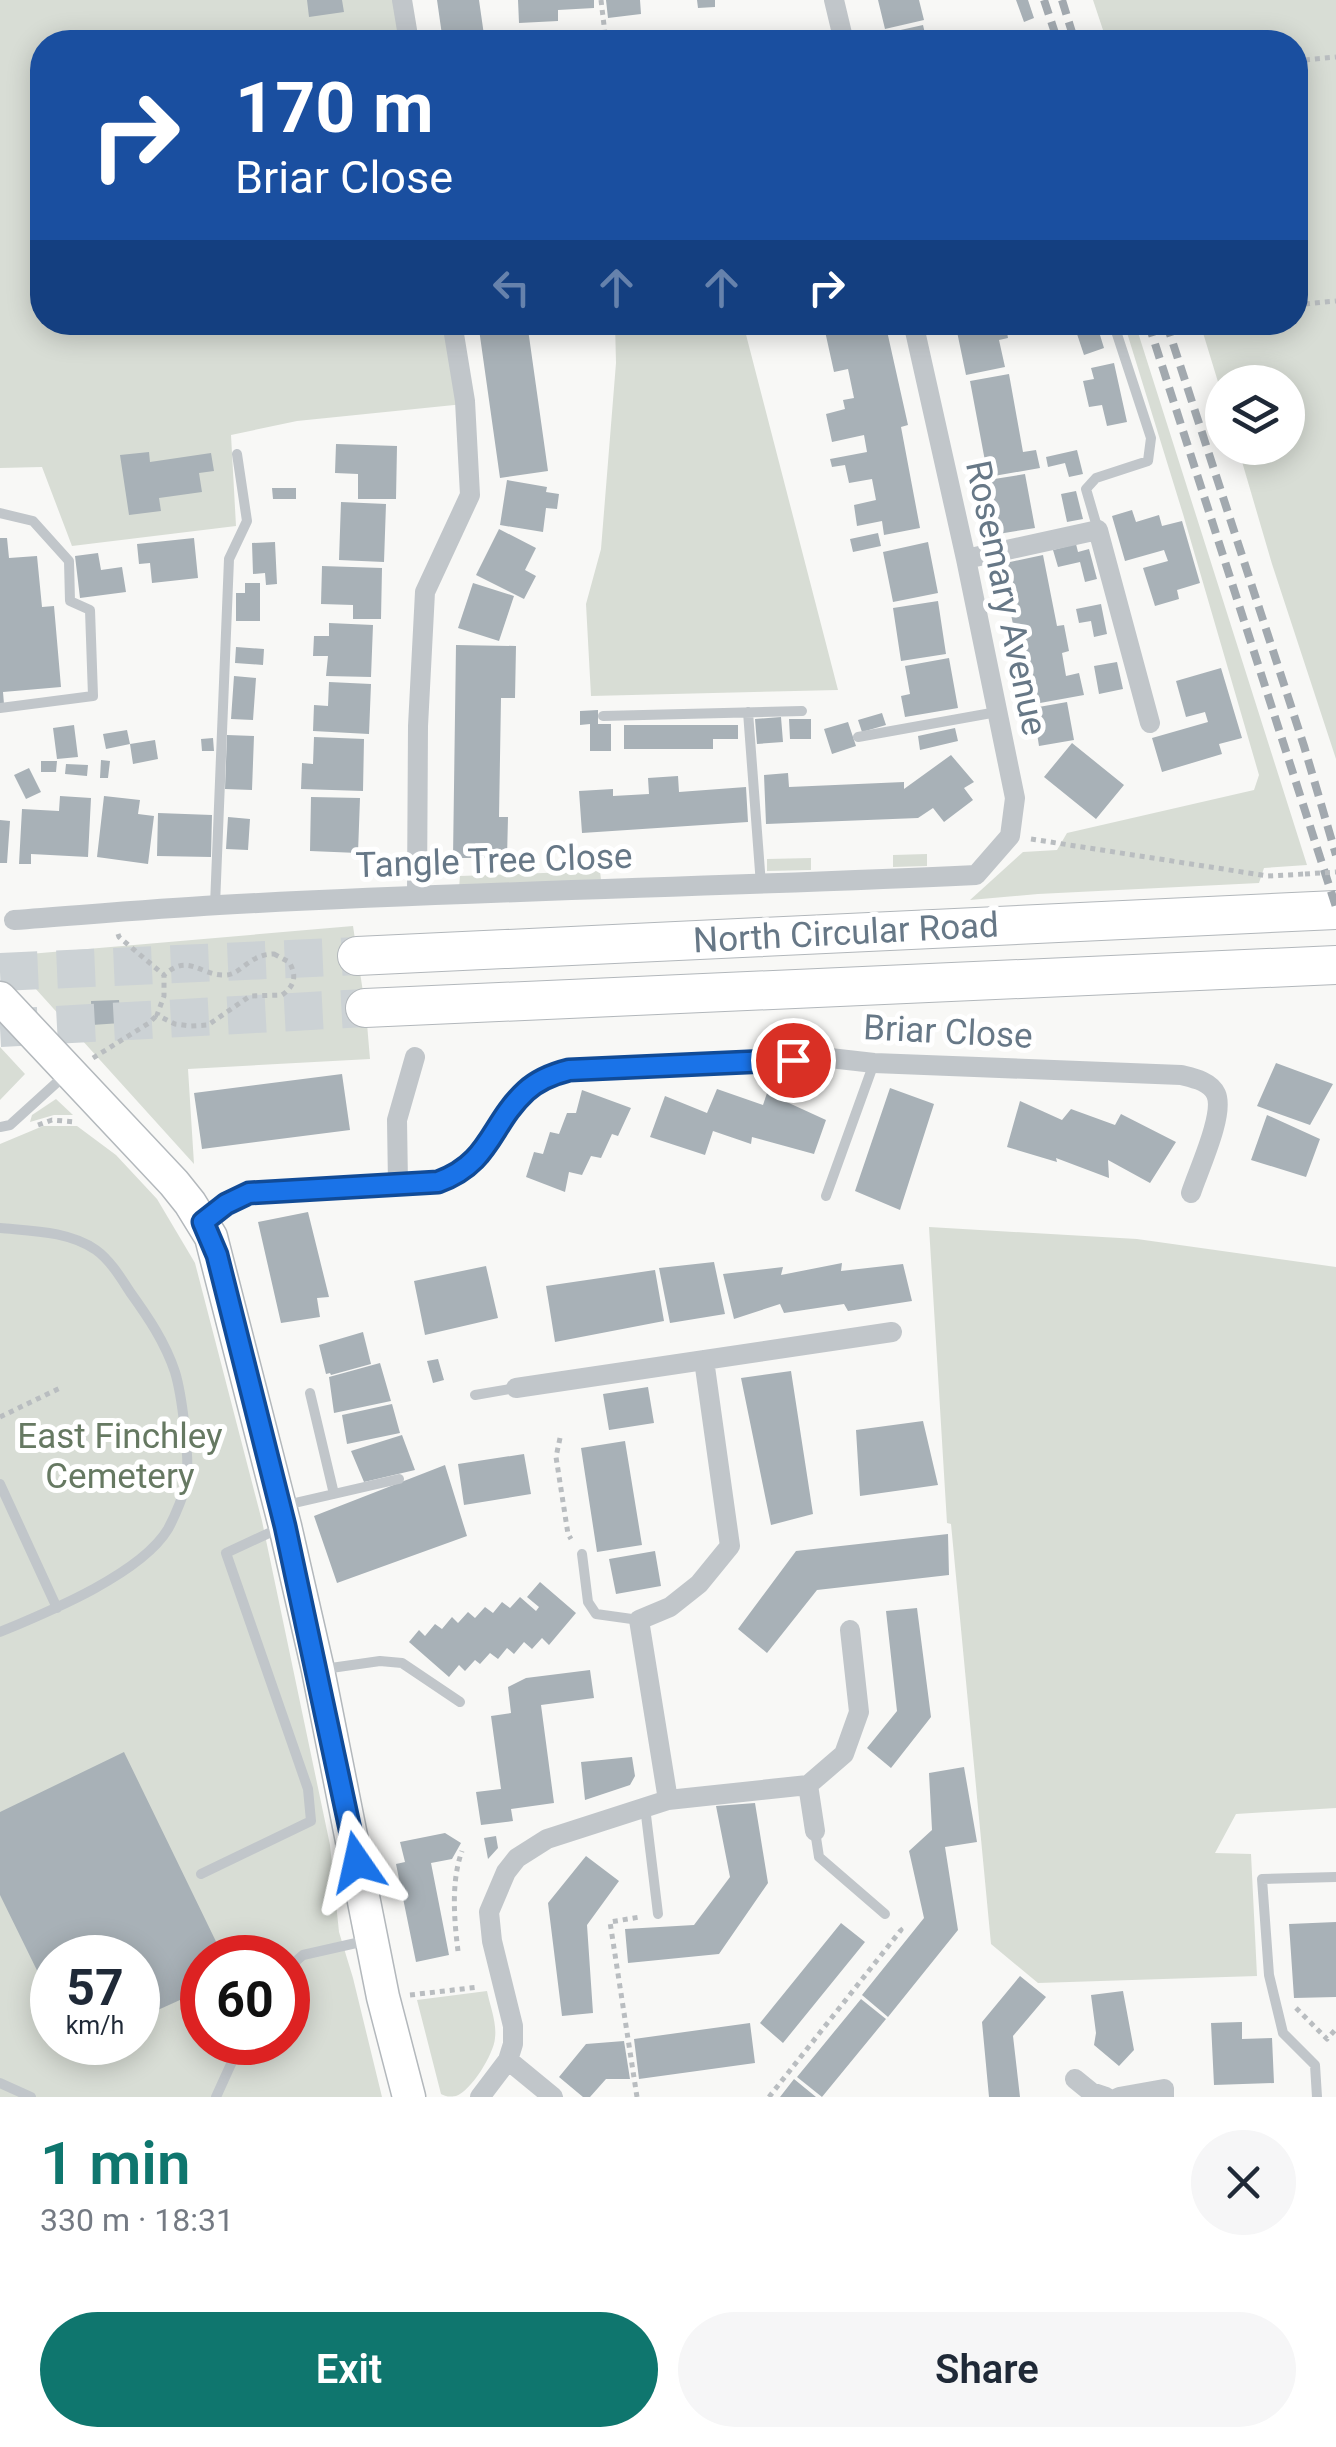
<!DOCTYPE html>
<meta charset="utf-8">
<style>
:root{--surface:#fff;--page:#f6f6f7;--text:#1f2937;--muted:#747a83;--accent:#0f766e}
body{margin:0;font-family:Roboto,sans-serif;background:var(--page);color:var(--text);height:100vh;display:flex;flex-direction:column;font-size:38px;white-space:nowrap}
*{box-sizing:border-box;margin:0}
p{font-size:32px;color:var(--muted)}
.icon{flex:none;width:55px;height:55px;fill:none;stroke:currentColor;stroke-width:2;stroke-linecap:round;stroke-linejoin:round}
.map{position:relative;height:2097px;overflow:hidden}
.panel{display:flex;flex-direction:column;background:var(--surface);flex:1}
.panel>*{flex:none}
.banner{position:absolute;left:30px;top:30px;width:1278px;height:305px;border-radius:40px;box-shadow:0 5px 25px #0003;background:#1a4fa0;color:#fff;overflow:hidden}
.buttons{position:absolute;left:1205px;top:365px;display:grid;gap:20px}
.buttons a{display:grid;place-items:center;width:100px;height:100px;border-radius:50%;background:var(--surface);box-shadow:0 5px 25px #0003;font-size:50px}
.speed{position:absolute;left:30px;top:1935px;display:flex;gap:20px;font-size:50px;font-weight:700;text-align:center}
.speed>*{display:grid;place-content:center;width:130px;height:130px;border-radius:50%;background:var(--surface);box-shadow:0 5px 25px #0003;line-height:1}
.speed small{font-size:25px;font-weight:400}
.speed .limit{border:15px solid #d22;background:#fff;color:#111}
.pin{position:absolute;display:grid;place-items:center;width:85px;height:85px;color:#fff;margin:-42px;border:5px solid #fff;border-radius:50%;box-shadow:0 2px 10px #0007}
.me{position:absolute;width:110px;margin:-55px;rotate:349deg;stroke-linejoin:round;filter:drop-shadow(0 0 8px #0008)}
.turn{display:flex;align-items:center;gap:35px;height:210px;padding:0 40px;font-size:45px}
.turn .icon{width:130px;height:130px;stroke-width:2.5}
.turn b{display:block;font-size:70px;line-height:85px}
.lanes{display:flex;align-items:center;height:95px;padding:0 40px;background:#0003;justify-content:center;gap:50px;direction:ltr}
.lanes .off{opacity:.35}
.round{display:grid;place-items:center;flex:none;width:105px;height:105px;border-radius:52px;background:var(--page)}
.summary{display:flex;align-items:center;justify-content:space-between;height:170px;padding:0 40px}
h1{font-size:60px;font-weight:600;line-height:75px;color:var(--accent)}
.action{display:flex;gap:20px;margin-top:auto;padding:20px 40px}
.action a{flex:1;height:115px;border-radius:60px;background:var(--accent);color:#fff;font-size:40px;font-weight:600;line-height:115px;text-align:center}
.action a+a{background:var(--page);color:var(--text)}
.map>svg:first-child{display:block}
.green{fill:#d8ddd5;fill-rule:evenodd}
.building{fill:#a8b1b7}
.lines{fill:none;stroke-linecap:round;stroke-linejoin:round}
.highway-tunnel{stroke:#ccd2d5;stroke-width:38;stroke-dasharray:38 19;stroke-linecap:butt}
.primary-casing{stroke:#b3b8bc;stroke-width:35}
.highway-casing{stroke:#b2b7bb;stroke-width:40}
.path{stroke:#b9bdc0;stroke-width:5;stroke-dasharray:5 5;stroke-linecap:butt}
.lane{stroke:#c1c6ca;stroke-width:10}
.street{stroke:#c1c6ca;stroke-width:20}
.primary{stroke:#fff;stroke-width:32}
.highway{stroke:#fff;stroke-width:38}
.rail{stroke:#a2a9af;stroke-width:8;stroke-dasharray:15 8;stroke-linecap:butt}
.path-bridge{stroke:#b9bdc0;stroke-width:5;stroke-dasharray:5 5;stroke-linecap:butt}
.route-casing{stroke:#114b97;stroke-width:25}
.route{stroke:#1a73e8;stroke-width:18}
.labels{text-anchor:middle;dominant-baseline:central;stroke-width:10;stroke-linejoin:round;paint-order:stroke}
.street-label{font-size:35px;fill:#677887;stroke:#fff}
.park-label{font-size:35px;fill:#667962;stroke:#fff}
</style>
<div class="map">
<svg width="1336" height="2097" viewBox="0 0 1336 2097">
<rect width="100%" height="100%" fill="#f8f8f6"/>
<path class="green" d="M0 0H403L409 42H42V322L452 323 464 404 297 421 231 435 236 526 72 546 42 467 0 468Z
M1093 0H1336V759L1272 564 1238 448H1288V382H1222V395L1200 323 1295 322V42H1107Z
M615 323H743L838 690 591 696 586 604 601 549 616 363Z
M1124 323H1135L1307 865 1264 868 1259 883 1038 894 970 900 1023 852 1057 850 1067 833 1254 790 1259 775 1183 514Z
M927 854V866L893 867V855Z
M811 858V870L767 871V859Z
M600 871 601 880 459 888 460 876Z
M353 926 366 1012 370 1059 188 1069 194 1164 6 956Z
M0 1047 25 1074 0 1100Z
M56 1099 73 1115H54L30 1122 32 1115Z
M43 1126H77L116 1155 157 1199 195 1263 262 1521 330 1845 339 1932 353 1978 382 2097H0V1144ZM52 1958H138V2042H52ZM202 1958H288V2042H202Z
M929 1227 1137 1239 1336 1267V1808L1236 1814 1215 1853 1251 1854 1257 1976 1038 1983 991 1944 951 1524 947 1523Z
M487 1991C490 2006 497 2023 495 2038 494 2054 471 2091 456 2096 448 2097 448 2097 441 2094L417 2000Z"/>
<path class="building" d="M307 0H342L344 12 309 17Z
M437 0H479L485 42H443Z
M518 0H594V8L558 10V21L519 23Z
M606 0H640L641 14 608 18Z
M697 0H715V7L698 8Z
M878 0H919L924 20 885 29Z
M1016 0H1028L1034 18 1024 22Z
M923 25 927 42H890L887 33Z
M478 322H527L548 471 500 478Z
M823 322H885L908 425 901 427 920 528 884 535 882 521 857 526 854 505 876 500 872 479 849 483 845 465 832 467 830 459 867 452 864 435 832 442 826 414 845 409 843 400 854 398 848 369 834 372Z
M955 322H1005L1008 338 999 340 1005 367 966 375Z
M1085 322H1096L1104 348 1084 355 1076 331 1087 328Z
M1114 363 1127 422 1107 426 1102 405 1089 407 1083 381 1094 379 1091 368Z
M1009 374 1023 452 1036 450 1040 468 988 477 970 381Z
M336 444 397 446 396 499H358V474L335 473Z
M1077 450 1083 474 1069 477 1065 463 1048 467 1046 457Z
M149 452 150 462 211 453 214 471 199 473 202 492 159 498 161 511 129 515 120 455Z
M1025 474 1035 528 998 534 988 480Z
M507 480 547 487 546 492 559 494 557 509 546 508 543 532 500 525Z
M272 488H296V499H273Z
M1076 491 1083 519 1067 522 1061 494Z
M341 502 386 504 384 562 339 560Z
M1132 510 1136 522 1159 515 1162 526 1182 521 1200 583 1177 590 1179 599 1155 606 1143 568 1168 561 1164 550 1125 561 1112 516Z
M499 529 536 548 525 570 536 576 524 599 476 575Z
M878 533 881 546 853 552 850 539Z
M0 538H7L9 558 37 556 42 607 54 606 61 687 3 692 4 704H0Z
M194 538 198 578 152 583 150 563 139 564 137 544Z
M275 542 277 584 266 585 265 573 253 574 252 543Z
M928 542 938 593 893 602 883 552Z
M1076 544 1078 552 1089 549 1097 579 1085 582 1080 562 1058 567 1053 550Z
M98 553 101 570 122 567 126 592 80 598 75 556Z
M1043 555 1057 626 1064 625 1069 651 1062 653 1066 676 1079 673 1084 695 1029 705 1001 564Z
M322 566 382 568 381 619H353V605L321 604Z
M245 583H260V621H236V593H245Z
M473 583 514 596 499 641 458 628Z
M938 601 946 654 901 661 893 608Z
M1101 604 1107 634 1094 637 1091 621 1079 623 1076 609Z
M329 623 373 625 371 677 326 676 328 656H313L314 636H329Z
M456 645 516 646 515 698H501L499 817H508L507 858H453Z
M236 647 264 649 263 665 235 663Z
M949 658 958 708 905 717 901 696 910 694 905 666Z
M1117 662 1123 689 1099 694 1094 666Z
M1221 668 1242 738 1219 744 1222 754 1162 772 1152 738 1208 722 1205 712 1186 717 1176 681Z
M234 676 256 678 253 720 231 719Z
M329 682 371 684 369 734 313 731 314 705 328 706Z
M1067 702 1074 740 1039 746 1033 708Z
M598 710V724H611V751H590V724L580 725V711Z
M882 713 886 725 862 732 858 720Z
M781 717 783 742 757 744 755 719Z
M789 719H811V739H790Z
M848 722 856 746 832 754 824 729Z
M74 725 78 757 57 759 53 728Z
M624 725H738V739H713V749H624Z
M955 728 958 741 920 750 918 736Z
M127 730 130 744 106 749 103 734Z
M227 735 254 736 252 790 225 789Z
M314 737 364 739 363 791 301 789 302 763 313 764Z
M213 738 214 751H202L201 739Z
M155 740 158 759 133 764 130 744Z
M1072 743 1124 785 1096 819 1044 777Z
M951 755 974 782 964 788 973 800 944 822 933 808 918 818 766 824 764 775 788 773 789 787 904 782V789Z
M101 760 110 761 108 778H100Z
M41 761H57L56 772H41Z
M66 764 88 765 87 776 65 774Z
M29 768 41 792 26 799 14 775Z
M678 776 679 792 746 787 748 822 582 833 579 791 613 789V796L649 794 648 778Z
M60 796 91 798 88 857 31 854V864H19L22 809 59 811Z
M104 796 140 800 138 814 154 816 148 864 97 857Z
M311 797 360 798 358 853 310 851Z
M158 813 212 815 211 857 157 856Z
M228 817 250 819 248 850 226 849Z
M0 820 10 821 7 863H0Z
M119 1000 121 1023 92 1025 91 1001Z
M1276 1063 1333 1084 1310 1125 1257 1106Z
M342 1074 350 1130 202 1149 194 1093Z
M890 1088 934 1104 900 1210 855 1191Z
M717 1089 763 1105 767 1093 826 1120 814 1154 752 1137 751 1144 713 1131 705 1155 650 1137 665 1096 707 1113Z
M582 1090 631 1108 618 1136 612 1134 601 1158 591 1156 582 1175 569 1172 565 1192 526 1177 534 1152 543 1154 550 1132 559 1134 567 1113H576Z
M1020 1101 1062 1120 1071 1109 1115 1125 1121 1114 1176 1142 1150 1183 1108 1160 1109 1178 1056 1158 1057 1162 1007 1147Z
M1267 1115 1320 1139 1306 1177 1251 1160Z
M308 1212 329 1297 317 1298 320 1317 281 1323 258 1222Z
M714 1262 725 1314 670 1323 659 1268Z
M842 1263 841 1271 903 1264 912 1301 848 1311 844 1304 784 1313 780 1304 734 1319 723 1274 783 1267 781 1275Z
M486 1266 498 1318 425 1335 414 1281Z
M655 1270 664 1321 555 1342 546 1286Z
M363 1332 371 1364 331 1375 330 1373 326 1374 319 1345Z
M438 1359 444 1380 433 1383 427 1361Z
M380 1363 391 1401 334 1413 329 1377Z
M791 1371 813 1514 771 1525 741 1378Z
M648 1387 654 1423 609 1430 603 1394Z
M392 1404 400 1433 347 1444 342 1415Z
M923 1421 938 1485 860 1496 856 1430Z
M402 1435 415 1470 364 1482 351 1451Z
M625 1441 642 1545 597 1552 581 1448Z
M524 1454 531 1494 464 1505 458 1464Z
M445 1465 467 1536 337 1583 314 1516Z
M948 1534 949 1575 817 1590 767 1653 738 1629 796 1551Z
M655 1551 661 1586 616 1594 609 1559Z
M540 1582 576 1613 549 1645 542 1638 532 1649 524 1642 514 1654 507 1648 498 1659 490 1653 480 1664 475 1660 465 1671 459 1665 449 1677 409 1642 419 1630 425 1636 435 1624 442 1629 452 1617 458 1623 468 1612 475 1618 485 1607 493 1613 502 1602 510 1608 520 1597 536 1611 539 1607 527 1597Z
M917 1608 931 1717 891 1768 867 1748 897 1711 886 1611Z
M590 1670 594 1698 541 1705 554 1803 511 1809 513 1821 481 1825 476 1792 501 1789 491 1716 511 1713 508 1687 526 1678Z
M124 1752 224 1958H202V1990L138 2019V1958H52V2001L0 1895V1812Z
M632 1757 635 1776 630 1785 585 1800 581 1762Z
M964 1767 977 1842 945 1847 958 1930 888 2017 862 1995 924 1918 909 1851 932 1830 929 1773Z
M755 1803 768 1883 719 1954 628 1963 625 1929 694 1925 730 1877 716 1806Z
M445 1833 461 1843 452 1859 431 1863 449 1955 416 1962 396 1864 405 1862 400 1842Z
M496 1836 498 1848 488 1859 484 1838Z
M586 1856 619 1881 587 1925 593 2013 562 2016 548 1903Z
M1336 1922V1997L1294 1998 1289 1924Z
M841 1923 865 1942 783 2043 760 2023Z
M1020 1976 1046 1997 1013 2036 1020 2097H989L982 2022Z
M1123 1991 1134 2050 1119 2066 1094 2045 1096 2033 1091 1995Z
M861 1999 886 2019 822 2097 797 2077Z
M1242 2022V2039L1272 2038 1274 2083 1214 2085 1211 2023Z
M750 2023 755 2063 639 2079 634 2039Z
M624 2041 630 2079H606L590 2097H583L559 2077 586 2044Z
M794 2079 816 2097H780Z"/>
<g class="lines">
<path class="highway-tunnel" d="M0 972 357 956
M0 1028 365 1008"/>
<defs>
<path id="primary" d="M0 998 174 1183 190 1203 211 1237 285 1526 318 1670 383 1997 409 2097"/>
<path id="highway" d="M357 956 1336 910
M365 1008 1336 965"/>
</defs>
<use href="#primary" class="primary-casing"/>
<use href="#highway" class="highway-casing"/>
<path class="path" d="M601 0 606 42
M1295 61 1336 57
M1295 305 1336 301
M1031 839 1268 876 1305 874
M118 934 119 937 164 975
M274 954 289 962C297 975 295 986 282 995L250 996 208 1025 191 1026 175 1024 157 1015 164 996V975C189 953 199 975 224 975 241 976 248 954 274 954Z
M93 1058 149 1023 157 1015
M38 1125 52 1120 76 1122
M0 1417 60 1388
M560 1438 556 1457 568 1534 571 1539
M458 1951C454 1919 451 1881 462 1851
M410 1995 479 1987
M1296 2008 1327 2039 1336 2029
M637 2097 610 1922 640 1917
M769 2097 901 1930 898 1927"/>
<path class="lane" d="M0 513 33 521 69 561 70 601 90 610 93 696 0 708
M1098 530 1086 489 1096 478 1148 461 1151 438 1113 322
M748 712 761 885
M603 716 802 711
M858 737 997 712
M215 905 229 559 247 521 237 454
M0 1127 10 1125 64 1076
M826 1196 874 1063
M0 1228C31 1231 69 1231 96 1250 110 1260 121 1278 130 1292 148 1317 165 1342 175 1372 182 1395 189 1454 187 1478 185 1493 175 1516 168 1529 141 1574 48 1612 0 1632
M310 1393 334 1494
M475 1395 516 1388
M0 1484 57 1608
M286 1505 399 1479
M582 1554 588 1602 596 1614 639 1620
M324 1669 380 1661 402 1663 460 1702
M645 1807 658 1914
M815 1831 819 1857 885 1914
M201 1874 311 1821 308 1789 226 1553 280 1528
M288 1968 303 1955 365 1941
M0 2083 31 2097
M216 2097 241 2042
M1317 2097 1315 2065 1283 2033 1269 1975 1262 1879 1336 1877"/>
<path class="street" d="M402 0 409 42
M834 0 844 42
M966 559 1098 530 1150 723
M417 895 418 726 425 592 470 495 465 401 452 322
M14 920C82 915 150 909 219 905 471 891 724 887 976 875L1010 836 1015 798 966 559 913 322
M398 1184 397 1120 415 1057
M203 1222 227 1204 249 1193 438 1182C491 1162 490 1124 526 1091 538 1080 553 1074 569 1069L830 1058 874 1063 1181 1075C1193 1078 1210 1081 1216 1094 1225 1114 1198 1171 1191 1193
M516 1388 892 1332
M808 1785 844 1754 859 1712 850 1630
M808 1785 815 1831
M668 1800 639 1620 670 1607 699 1584 730 1546 704 1360
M508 2060 553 2097
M1075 2079 1091 2092 1106 2097
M480 2097 508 2060 513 2044V2026L492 1941 489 1912 506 1872 517 1858 547 1839 668 1800 808 1785
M1119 2097 1164 2089V2097"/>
<use href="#primary" class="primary"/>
<use href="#highway" class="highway"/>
<path class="rail" d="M1044 0 1058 42
M1062 0 1075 42
M1148 322 1336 907
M1166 322 1304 746 1336 855"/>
<path class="path-bridge" d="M1305 874 1336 872"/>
</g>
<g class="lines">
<defs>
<path id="route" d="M357 1862 285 1526 217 1255 203 1222 226 1204 249 1193 438 1182C491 1163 490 1124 526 1091 538 1080 553 1074 569 1070L793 1060"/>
</defs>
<use href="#route" class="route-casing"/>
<use href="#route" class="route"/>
</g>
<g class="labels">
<g class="street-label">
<text transform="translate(1006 598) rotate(78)">Rosemary Avenue</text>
<text transform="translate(494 861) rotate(-2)">Tangle Tree Close</text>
<text transform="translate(846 933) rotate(-3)">North Circular Road</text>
<text transform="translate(948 1032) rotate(3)">Briar Close</text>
</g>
<g class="park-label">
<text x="120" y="1436">East Finchley<tspan x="120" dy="40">Cemetery</tspan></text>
</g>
</g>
</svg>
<div class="buttons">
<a><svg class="icon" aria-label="layers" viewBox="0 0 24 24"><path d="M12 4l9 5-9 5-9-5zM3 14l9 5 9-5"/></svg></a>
</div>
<div class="speed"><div>57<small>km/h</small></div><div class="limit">60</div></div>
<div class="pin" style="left:793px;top:1060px;background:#d93025"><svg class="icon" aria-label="arrive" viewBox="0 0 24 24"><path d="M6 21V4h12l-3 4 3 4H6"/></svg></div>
<svg class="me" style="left:357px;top:1862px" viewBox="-20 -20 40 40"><path d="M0-17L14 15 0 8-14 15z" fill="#1a73e8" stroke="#fff" stroke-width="4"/></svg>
<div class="banner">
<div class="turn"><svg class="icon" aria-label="right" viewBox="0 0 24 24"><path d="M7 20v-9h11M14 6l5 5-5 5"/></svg><div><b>170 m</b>Briar Close</div></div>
<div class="lanes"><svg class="icon off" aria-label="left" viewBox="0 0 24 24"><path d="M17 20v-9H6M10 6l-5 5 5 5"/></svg><svg class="icon off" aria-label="ahead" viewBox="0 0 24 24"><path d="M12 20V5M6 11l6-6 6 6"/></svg><svg class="icon off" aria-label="ahead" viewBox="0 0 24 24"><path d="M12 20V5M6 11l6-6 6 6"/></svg><svg class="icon" aria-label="right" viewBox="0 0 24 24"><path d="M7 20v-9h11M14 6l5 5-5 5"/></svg></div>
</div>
</div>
<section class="panel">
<div class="summary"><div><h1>1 min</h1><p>330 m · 18:31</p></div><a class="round"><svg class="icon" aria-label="close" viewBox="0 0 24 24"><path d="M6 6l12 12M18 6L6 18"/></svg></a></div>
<div class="action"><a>Exit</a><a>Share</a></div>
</section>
